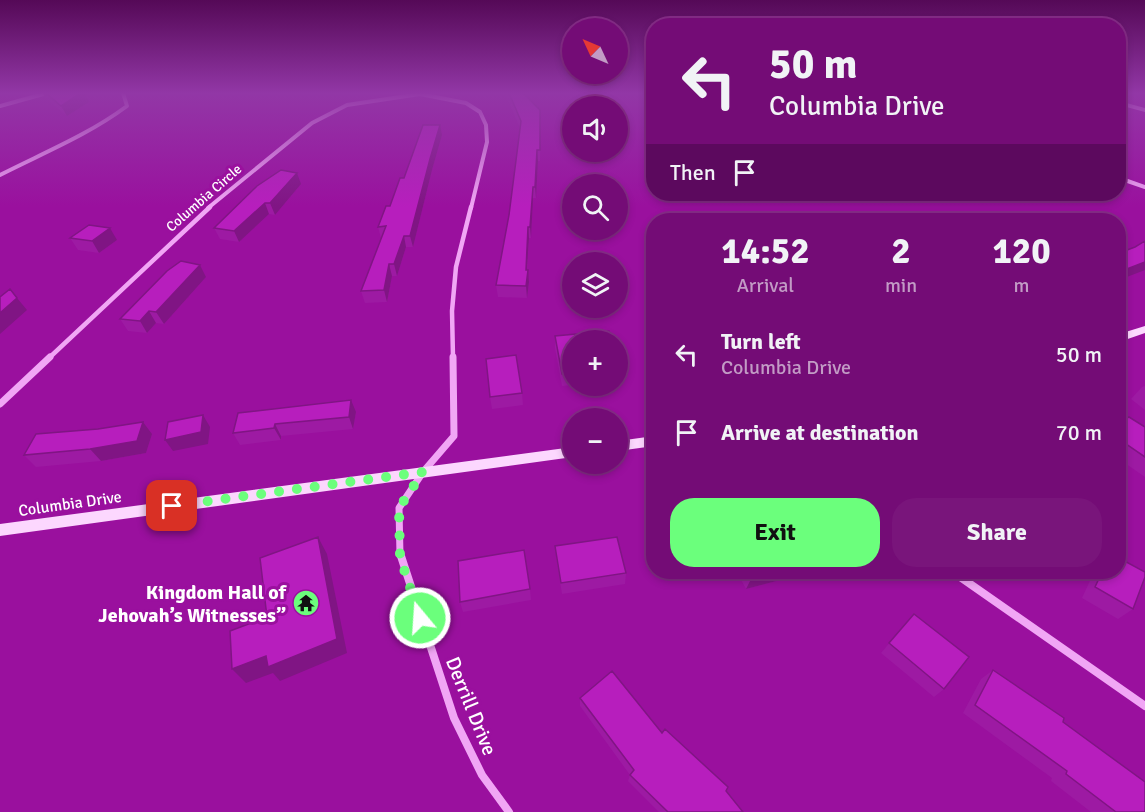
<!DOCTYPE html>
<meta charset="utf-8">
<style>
:root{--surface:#740c76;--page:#79157b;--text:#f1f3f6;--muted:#c29bc5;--line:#862c88;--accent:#6bff7c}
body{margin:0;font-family:Signika,sans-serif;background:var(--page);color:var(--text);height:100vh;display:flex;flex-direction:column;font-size:22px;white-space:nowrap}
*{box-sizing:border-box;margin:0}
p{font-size:20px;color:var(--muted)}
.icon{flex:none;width:33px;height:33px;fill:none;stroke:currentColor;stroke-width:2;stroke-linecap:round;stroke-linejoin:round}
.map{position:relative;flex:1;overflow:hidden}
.drawer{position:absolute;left:646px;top:213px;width:480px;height:366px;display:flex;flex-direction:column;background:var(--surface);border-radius:24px;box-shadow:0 3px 9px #0003,0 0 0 2px var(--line)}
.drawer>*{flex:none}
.banner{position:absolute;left:646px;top:18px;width:480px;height:183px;border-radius:24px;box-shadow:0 3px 9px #0003,0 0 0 2px var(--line);background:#740c76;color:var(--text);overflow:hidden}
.needle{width:39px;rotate:314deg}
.buttons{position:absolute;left:562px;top:18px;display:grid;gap:12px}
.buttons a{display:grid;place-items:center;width:66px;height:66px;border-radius:50%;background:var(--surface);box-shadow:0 3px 9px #0003,0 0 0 2px var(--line);font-size:30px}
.pin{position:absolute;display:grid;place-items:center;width:51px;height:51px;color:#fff;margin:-26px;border-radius:12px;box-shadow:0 3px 9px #0006}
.me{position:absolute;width:66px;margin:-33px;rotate:342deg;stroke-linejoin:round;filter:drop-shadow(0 0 4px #0008)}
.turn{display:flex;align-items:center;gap:21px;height:126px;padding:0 24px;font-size:27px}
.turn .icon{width:78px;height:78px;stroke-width:2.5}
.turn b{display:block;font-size:42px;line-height:51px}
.then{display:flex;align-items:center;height:57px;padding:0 24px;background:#0003;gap:12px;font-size:22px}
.eta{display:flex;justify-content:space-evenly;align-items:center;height:102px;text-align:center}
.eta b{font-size:36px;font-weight:700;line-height:42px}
.cta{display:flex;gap:12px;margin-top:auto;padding:12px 24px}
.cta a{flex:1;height:69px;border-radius:24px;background:var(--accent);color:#111;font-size:24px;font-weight:700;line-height:69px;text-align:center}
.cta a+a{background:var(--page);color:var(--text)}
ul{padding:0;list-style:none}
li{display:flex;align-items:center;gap:18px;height:78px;padding:0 24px}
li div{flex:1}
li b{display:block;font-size:22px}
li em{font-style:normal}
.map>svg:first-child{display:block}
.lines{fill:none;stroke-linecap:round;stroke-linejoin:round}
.minor-far3{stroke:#f1a6f5;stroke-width:4}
.minor-far2{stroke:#f1a6f5;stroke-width:4.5}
.minor-far1{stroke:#f1a6f5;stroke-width:7}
.minor{stroke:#f1a6f5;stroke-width:8}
.tertiary{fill:#f1a6f5;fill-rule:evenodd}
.secondary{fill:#fcd7fe;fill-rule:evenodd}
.wall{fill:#9d1aa3}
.shaded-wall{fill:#801584}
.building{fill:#b71ebd;stroke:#801584;stroke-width:1.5}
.route{stroke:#6bff7c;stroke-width:10;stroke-dasharray:0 18}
.labels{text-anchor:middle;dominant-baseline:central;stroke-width:6;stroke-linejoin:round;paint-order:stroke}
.far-street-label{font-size:14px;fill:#fff;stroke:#9a109e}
.street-label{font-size:16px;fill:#fff;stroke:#9a109e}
.near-poi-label{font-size:20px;font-weight:bold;fill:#fff;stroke:#9a109e;text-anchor:end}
.near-street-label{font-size:20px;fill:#fff;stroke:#9a109e}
</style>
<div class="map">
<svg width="1145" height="812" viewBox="0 0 1145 812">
<rect width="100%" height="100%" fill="#9a109e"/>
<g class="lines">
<path class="minor-far3" d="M0 106 47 93
M0 175C43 153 88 135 127 106L123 93
M1119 178 1145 187
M208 208 312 123 347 105 420 94 466 103 480 112 486 125 487 142 471 208"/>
<path class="minor-far2" d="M49 358 210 207
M453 358 452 311 456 267 471 207"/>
<path class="minor-far1" d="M0 404 50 357
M400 555 399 508 423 472 454 436 453 357"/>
<path class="minor" d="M400 553 454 718 482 775 509 812
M953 572 1145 706"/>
<path class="tertiary" d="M1119 101 1145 108V112L1119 105Z"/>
<path class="secondary" d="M1145 326V333L1119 342V334Z
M654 436V446L618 451V441Z
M573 447V457L0 536V524Z"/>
</g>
<path class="wall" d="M43 93H85L89 102 67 116 45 98Z
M505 93H523L541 120 540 161H538L536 198H533L531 238H529L527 270 529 282 527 298 498 297 496 285 509 215 520 128Z
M442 135 432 170 413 247H406L397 276H392L387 302 365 303 361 291 381 238 378 227 390 206Z
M301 184 275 215 269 214 239 242 220 239 214 228Z
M70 238 117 240 99 253 78 250Z
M206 277 164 324 156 323 147 333 128 331 120 319Z
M555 336 573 340V385L562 386 555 348Z
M1145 386V410L1131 399 1142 387Z
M522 393 523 405 492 409 490 397Z
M356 412 353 429 281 436V440L240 445 233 433 238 413Z
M1119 424 1145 427V477L1119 459Z
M152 434 146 453 101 461 36 467 24 455Z
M555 546 626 573 625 584 562 594 556 557Z
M737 572H788L784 579 746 589Z
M1094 572H1119L1133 609 1118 619 1082 598Z
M530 589 531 600 463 612 460 602Z
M914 614 944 689 934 697 881 653Z
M993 670 1063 722 1145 812H1091L1051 781 1052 778 963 713 981 679Z
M580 698 662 733 726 791 743 812H659L628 781 630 775 580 706Z"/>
<path class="shaded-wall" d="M81 93H85L89 102 67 116 61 106Z
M440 125 442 135 432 170 413 247 410 236 430 159Z
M537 150 538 161 536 198 535 187Z
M297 173 301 184 275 215 270 203Z
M533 187V198L531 238 530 227Z
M265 203 269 214 239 242 234 231Z
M528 227 529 238 526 281V270Z
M110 228 117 240 99 253 92 241Z
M404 236 406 247 397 276 394 264Z
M1145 262V270L1119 280V272Z
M389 264 392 276 387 302 384 290Z
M200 265 206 277 164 324 156 312Z
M528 270 529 282 527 298 526 286Z
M17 298 27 310 0 334V313Z
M149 311 156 323 147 333 140 321Z
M351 400 356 412 353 429 349 417Z
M203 415 210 427 208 444 173 451 165 440Z
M143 422 152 434 146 453 101 461 90 449Z
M275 424 281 436V440L274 428Z
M318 537 327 554 347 653 280 681 273 673 246 683 232 669Z
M777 572H788L784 579 746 589 751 579Z"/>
<path class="building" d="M46 93H81L61 106Z
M509 93H523L540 110V150H537L535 187H533L530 227H528L526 270H528L526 286 496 285 509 215 521 121Z
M423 125H440L430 159 410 236H404L394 264H389L384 290 361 291 386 226 378 227 386 206H390L400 178H404Z
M281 170 297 173 270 203H265L234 231 214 228 257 186Z
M89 225 110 228 92 241 70 238Z
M1145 241V262L1119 272V253L1135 247Z
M181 261 200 265 156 312 149 311 140 321 120 319 167 271Z
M10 289 17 298 0 313V297Z
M609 331 612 340H573V373L562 374 555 336Z
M516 355 522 393 490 397 486 359Z
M351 400 349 417 275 424 274 428 233 433 238 413Z
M203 415 201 432 165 440 168 422Z
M1129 417 1145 427V457L1119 439V424Z
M143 422 137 441 90 449 24 455 36 434 98 429Z
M318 537 337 639 268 667 266 656 232 669 230 631 267 617 260 558Z
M617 537 626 573 561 583 555 546Z
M524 550 530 589 460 602 458 561Z
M1119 558 1145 572V577L1133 609 1095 587 1102 572H1119Z
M747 572H777L751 579Z
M914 614 969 657 944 689 889 643Z
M993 670 1064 718 1063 722 1145 782V812H1116L1066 774 1067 771 975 705Z
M612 671 662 733 665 729 728 787 726 791 743 812H668L630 775 634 770 580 698Z"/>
<linearGradient id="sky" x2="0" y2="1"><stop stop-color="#550957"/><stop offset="0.45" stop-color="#9237a6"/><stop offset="1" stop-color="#9237a6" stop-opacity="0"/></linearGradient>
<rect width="1145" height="207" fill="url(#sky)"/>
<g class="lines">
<path class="route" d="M172 506 423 472 399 508 400 557 420 618"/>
</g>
<defs>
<symbol id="temple-disc" viewBox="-11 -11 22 22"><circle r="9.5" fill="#6bff7c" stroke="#9a109e"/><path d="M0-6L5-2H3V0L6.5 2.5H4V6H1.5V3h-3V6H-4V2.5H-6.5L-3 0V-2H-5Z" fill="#111"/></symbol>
</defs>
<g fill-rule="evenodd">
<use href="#temple-disc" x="291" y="588" width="30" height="30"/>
</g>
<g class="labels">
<g class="far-street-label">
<text transform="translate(204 198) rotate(-41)">Columbia Circle</text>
</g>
<g class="street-label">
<text transform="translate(70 504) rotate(-8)">Columbia Drive</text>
</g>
<g class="near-poi-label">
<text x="286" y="592">Kingdom Hall of<tspan x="286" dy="23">Jehovah’s Witnesses”</tspan></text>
</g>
<g class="near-street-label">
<text transform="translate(471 706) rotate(68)">Derrill Drive</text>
</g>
</g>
</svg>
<div class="buttons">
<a><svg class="needle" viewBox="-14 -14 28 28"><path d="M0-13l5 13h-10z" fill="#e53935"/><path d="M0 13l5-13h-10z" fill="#c29bc5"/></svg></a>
<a><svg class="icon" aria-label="sound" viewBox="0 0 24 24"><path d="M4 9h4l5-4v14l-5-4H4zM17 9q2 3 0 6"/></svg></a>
<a><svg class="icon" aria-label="search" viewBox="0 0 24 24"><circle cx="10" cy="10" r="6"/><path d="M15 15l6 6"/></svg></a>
<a><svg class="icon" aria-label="layers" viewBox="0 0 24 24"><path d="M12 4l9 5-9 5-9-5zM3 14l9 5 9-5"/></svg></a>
<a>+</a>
<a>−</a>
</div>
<div class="pin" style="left:172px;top:506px;background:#d93025"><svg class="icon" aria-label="arrive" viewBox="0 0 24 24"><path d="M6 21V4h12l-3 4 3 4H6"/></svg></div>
<svg class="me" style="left:420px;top:618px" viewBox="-20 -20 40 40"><circle r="17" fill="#6bff7c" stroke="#fff" stroke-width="3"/><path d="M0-11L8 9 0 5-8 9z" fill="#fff"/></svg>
<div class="banner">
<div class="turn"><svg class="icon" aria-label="left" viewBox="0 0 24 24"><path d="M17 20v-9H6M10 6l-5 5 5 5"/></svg><div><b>50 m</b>Columbia Drive</div></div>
<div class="then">Then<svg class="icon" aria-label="arrive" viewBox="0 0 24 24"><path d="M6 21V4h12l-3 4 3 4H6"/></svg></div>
</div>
<section class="drawer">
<div class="eta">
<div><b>14:52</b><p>Arrival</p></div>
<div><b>2</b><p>min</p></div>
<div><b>120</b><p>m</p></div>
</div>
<ul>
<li><svg class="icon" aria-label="left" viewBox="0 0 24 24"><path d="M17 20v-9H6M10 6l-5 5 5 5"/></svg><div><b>Turn left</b><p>Columbia Drive</p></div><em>50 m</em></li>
<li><svg class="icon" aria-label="arrive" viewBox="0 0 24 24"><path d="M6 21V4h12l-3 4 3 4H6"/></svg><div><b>Arrive at destination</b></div><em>70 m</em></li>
</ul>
<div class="cta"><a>Exit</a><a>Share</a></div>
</section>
</div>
